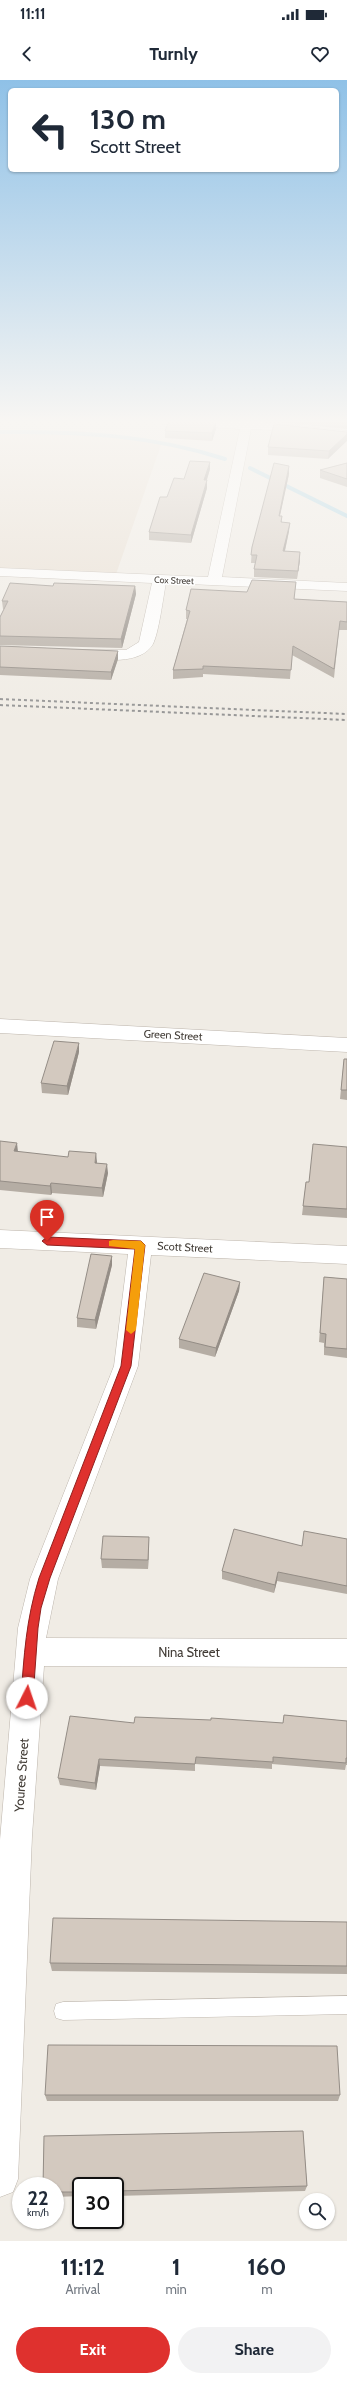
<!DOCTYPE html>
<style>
:root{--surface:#fff;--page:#f2f2f3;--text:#1f2937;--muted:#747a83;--accent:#df312e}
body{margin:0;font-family:Cabin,sans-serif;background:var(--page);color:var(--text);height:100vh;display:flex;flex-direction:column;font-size:15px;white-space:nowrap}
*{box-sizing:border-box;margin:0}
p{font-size:13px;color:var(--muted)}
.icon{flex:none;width:22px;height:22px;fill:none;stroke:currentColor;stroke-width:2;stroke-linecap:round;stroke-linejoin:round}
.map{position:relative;height:2161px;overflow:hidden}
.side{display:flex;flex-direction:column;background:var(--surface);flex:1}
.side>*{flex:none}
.guide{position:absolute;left:8px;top:8px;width:331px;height:84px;border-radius:6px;box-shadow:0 1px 3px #0004;background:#fff;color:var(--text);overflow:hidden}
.controls{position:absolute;left:299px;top:2113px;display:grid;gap:8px}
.controls a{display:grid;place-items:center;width:36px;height:36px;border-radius:50%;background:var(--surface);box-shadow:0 1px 3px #0004;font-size:20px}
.speed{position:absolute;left:12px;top:2097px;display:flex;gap:8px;font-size:20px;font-weight:700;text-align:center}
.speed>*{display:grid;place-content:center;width:52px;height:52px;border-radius:50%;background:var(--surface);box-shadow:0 1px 3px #0004;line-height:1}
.speed small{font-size:10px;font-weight:400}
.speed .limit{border:2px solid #111;border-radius:6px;background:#fff;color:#111}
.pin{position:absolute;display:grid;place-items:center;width:34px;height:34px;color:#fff;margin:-41px -17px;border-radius:50% 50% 50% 0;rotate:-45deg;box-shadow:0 0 4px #0007}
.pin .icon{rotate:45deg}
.me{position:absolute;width:44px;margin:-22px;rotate:4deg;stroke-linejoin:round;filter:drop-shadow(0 0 3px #0008)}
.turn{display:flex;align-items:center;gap:14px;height:84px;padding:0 16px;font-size:18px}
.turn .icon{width:52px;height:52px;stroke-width:2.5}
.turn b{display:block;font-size:28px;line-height:34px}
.eta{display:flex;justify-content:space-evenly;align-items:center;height:68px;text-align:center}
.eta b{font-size:24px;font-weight:800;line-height:28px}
.primary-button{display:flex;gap:8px;margin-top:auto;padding:8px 16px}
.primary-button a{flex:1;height:46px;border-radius:24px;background:var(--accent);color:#fff;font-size:16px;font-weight:800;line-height:46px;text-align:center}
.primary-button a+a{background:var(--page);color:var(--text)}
.status{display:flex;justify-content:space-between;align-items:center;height:28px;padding:0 20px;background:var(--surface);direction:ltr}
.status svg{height:11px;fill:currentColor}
header{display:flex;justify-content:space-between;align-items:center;height:52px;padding:0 16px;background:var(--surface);font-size:18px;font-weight:800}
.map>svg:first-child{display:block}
.education{fill:#e8ded1}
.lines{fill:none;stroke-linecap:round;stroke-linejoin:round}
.stream{stroke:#a9d5e6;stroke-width:4}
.service-casing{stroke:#bdb5ac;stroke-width:1}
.minor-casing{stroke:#bdb5ac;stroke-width:1}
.service{fill:#fff;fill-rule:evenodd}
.minor{fill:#fff;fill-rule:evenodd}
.rail{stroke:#949494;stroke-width:2;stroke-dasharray:3 3;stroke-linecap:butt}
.wall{fill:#b5ada4}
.shaded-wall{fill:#948d86}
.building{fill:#d3c9bf;stroke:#948d86}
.route{fill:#df312e;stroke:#91201e}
.slow{fill:#f59e0b}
.labels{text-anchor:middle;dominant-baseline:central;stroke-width:3;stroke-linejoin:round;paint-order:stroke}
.far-street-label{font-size:9px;fill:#423c36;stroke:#fff}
.street-label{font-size:11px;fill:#423c36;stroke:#fff}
.near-street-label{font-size:13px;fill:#423c36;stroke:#fff}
</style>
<div class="status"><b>11:11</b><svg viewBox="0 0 49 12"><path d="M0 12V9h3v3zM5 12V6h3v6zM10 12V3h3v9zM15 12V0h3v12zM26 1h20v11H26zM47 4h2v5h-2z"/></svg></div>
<header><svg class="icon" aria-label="back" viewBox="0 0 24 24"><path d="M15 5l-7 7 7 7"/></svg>Turnly<svg class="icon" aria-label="heart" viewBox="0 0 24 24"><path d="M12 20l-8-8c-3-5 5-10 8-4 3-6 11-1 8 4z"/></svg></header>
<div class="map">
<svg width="347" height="2161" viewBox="0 0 347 2161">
<rect width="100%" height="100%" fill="#f0ece5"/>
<path class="education" d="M80 351 162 362 115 497 0 492V352Z"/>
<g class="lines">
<path class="stream" d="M0 352C77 351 151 355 225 379
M250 388 347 436"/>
<defs>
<path id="service" d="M347 1916V1934L63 1940 56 1938 54 1931 56 1924 63 1922Z"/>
<path id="minor" d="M157 341H253L347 351V359L292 351 251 349 222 497 347 503V511L166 503C163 518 159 552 153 564 141 585 102 581 83 576L81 573 83 570H126L139 562 152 503 0 496V488L208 497 240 349 162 344Z
M0 939 347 958V972L0 953Z
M0 1150 347 1166V1184L151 1175 138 1286 58 1499 46 1558 347 1559V1587L44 1586 32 1756 18 2099 13 2112 0 2117V1760L18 1548 30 1499 114 1286 128 1174 0 1168Z"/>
</defs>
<use href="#service" class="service-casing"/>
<use href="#minor" class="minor-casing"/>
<use href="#service" class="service"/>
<use href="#minor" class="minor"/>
<path class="rail" d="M0 619 347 634
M0 625 347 640"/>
</g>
<path class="wall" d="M216 341V349L212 361 165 358V351Z
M276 341H347V349L276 342Z
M347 352 328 379 268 375V367Z
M347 383V407L320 398V390Z
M210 389 207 400V408L191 463 149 460V452L167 417Z
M289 394 280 436 282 442 289 451 285 471 300 480 297 499 254 497V489L255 483H251L252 467Z
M296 502 294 519 347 522V550H339L334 598 292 575 290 599 203 594V597L173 599V590L187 539H186V530L247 512Z
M53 506H135L136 514 122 568 0 565V537L4 529H3L2 521Z
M0 566 118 571V579L111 600 0 595Z
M79 972 68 1015 42 1013 41 1003Z
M344 979H347V1020L340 1019Z
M0 1061 18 1072 97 1083 108 1093 103 1117 52 1113 51 1115 0 1110Z
M347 1067V1138L302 1135 306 1102H309Z
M112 1176V1185L96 1249 77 1247V1238Z
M324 1197 347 1199V1278L324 1275V1263L319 1262Z
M240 1202 239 1211 215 1277 179 1268V1259Z
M149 1457 148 1489 102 1488 101 1479Z
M347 1459V1514L277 1501 274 1513 222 1499V1491L302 1466Z
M284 1635 347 1641V1685H346L345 1690 272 1684V1689L195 1684V1691L100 1686 96 1710 60 1705 58 1698 134 1643 211 1640 283 1643Z
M347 1842V1894L52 1891 50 1883Z
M45 2015H340L338 2021H47Z
M303 2051 307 2106 305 2111 115 2116V2106H81V2116L55 2117V2106H43L44 2056Z"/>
<path class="shaded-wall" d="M216 341V349L212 361V353Z
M347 354V361L328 379 329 371Z
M210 382V389L204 408V400Z
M289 386V394L278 444 279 436Z
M207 400V408L191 463V455Z
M290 443 289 451 283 479V471Z
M300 472V480L297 499 298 491Z
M135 506 136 514 122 568 121 559Z
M118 571V579L111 600V592Z
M79 963V972L68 1015 67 1006Z
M17 1063 18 1072 14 1071Z
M96 1073 97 1082 95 1092V1083Z
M107 1084 108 1093 103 1117 102 1108Z
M51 1103 52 1113 51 1115 50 1106Z
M112 1176V1185L96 1249 95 1240Z
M240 1202 239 1211 215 1277 216 1268Z
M149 1457V1465L148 1489V1480Z
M278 1492 277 1501 274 1513 275 1505Z
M99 1679 100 1686 96 1710 95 1703Z"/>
<path class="building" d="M169 341H216L212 353 165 351Z
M274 344 347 352V354L329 371 268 367Z
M190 381 210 382 204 400H207L191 455 149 452 160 417H167L174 398 184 399Z
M274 383 289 386 279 436H282L281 442 290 443 283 471 300 472 298 491 254 489 257 475H251L252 467Z
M347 383V399L320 390Z
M252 500 296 502 294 519 347 522V542L340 541 334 589 293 566 291 590 203 586V589L173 590 190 531 186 530 191 509 247 512Z
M10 503 53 506 54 503 135 506 121 559 0 556V537L8 521H2Z
M0 566 118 571 111 592 0 587Z
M54 961 79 963 67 1006 41 1003Z
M344 979H347V1010H341Z
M0 1061 17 1063 14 1071 68 1077 69 1071 96 1073 95 1083 107 1084 102 1108 51 1103 50 1106 0 1101Z
M313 1064 347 1067V1129L303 1126 306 1102H309Z
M91 1174 112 1176 95 1240 77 1238Z
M204 1193 240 1202 216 1268 179 1259Z
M324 1197 347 1199V1269L325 1267 326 1254 320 1253Z
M234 1449 302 1466 304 1451 347 1459V1506L278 1492 275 1505 222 1491Z
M103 1456 149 1457 148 1480 101 1479Z
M284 1635 347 1641V1678H346V1683L273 1677V1682L196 1677 195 1684 99 1679 95 1703 58 1698 70 1636 134 1643 135 1637 211 1640V1638L283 1643Z
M53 1838 347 1842V1886L50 1883Z
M48 1965 337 1966 340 2015H45Z
M303 2051 307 2106 115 2111V2106H81V2112H55V2106H43L44 2056Z"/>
<linearGradient id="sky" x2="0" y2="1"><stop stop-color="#8fc1e7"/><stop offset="0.53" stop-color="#f8f6f3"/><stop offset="1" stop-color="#f8f6f3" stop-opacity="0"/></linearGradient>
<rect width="347" height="644" fill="url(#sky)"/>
<path class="route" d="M47 1157 141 1161 145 1165 131 1286 50 1498 41 1528 38 1548 33 1618 31 1622 27 1624 22 1622 21 1618C24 1575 26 1540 39 1498L121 1286 135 1169 47 1165 42 1161Z"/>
<path class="slow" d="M113 1160 141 1161 145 1165 136 1250 131 1254 126 1250 135 1169 109 1166V1161Z"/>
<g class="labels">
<g class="far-street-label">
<text transform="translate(174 500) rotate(2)">Cox Street</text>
</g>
<g class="street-label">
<text transform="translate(173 955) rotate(3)">Green Street</text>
<text transform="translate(185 1167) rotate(3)">Scott Street</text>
</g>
<g class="near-street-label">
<text x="189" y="1572">Nina Street</text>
<text transform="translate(21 1695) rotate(-86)">Youree Street</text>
</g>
</g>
</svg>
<div class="controls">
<a><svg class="icon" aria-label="search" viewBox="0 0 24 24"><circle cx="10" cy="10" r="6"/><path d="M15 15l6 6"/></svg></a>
</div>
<div class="speed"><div>22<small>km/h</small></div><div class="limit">30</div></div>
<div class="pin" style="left:47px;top:1161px;background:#d93025"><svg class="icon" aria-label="arrive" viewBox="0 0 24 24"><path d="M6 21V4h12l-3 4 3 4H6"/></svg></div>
<svg class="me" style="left:27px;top:1618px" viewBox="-20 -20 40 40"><circle r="19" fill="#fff"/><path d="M0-13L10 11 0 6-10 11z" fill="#df312e"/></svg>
<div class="guide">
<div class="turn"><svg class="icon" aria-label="left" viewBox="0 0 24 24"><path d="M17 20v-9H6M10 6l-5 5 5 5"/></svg><div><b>130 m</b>Scott Street</div></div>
</div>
</div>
<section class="side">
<div class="eta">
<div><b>11:12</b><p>Arrival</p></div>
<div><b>1</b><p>min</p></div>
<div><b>160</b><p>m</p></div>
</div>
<div class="primary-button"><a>Exit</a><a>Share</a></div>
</section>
